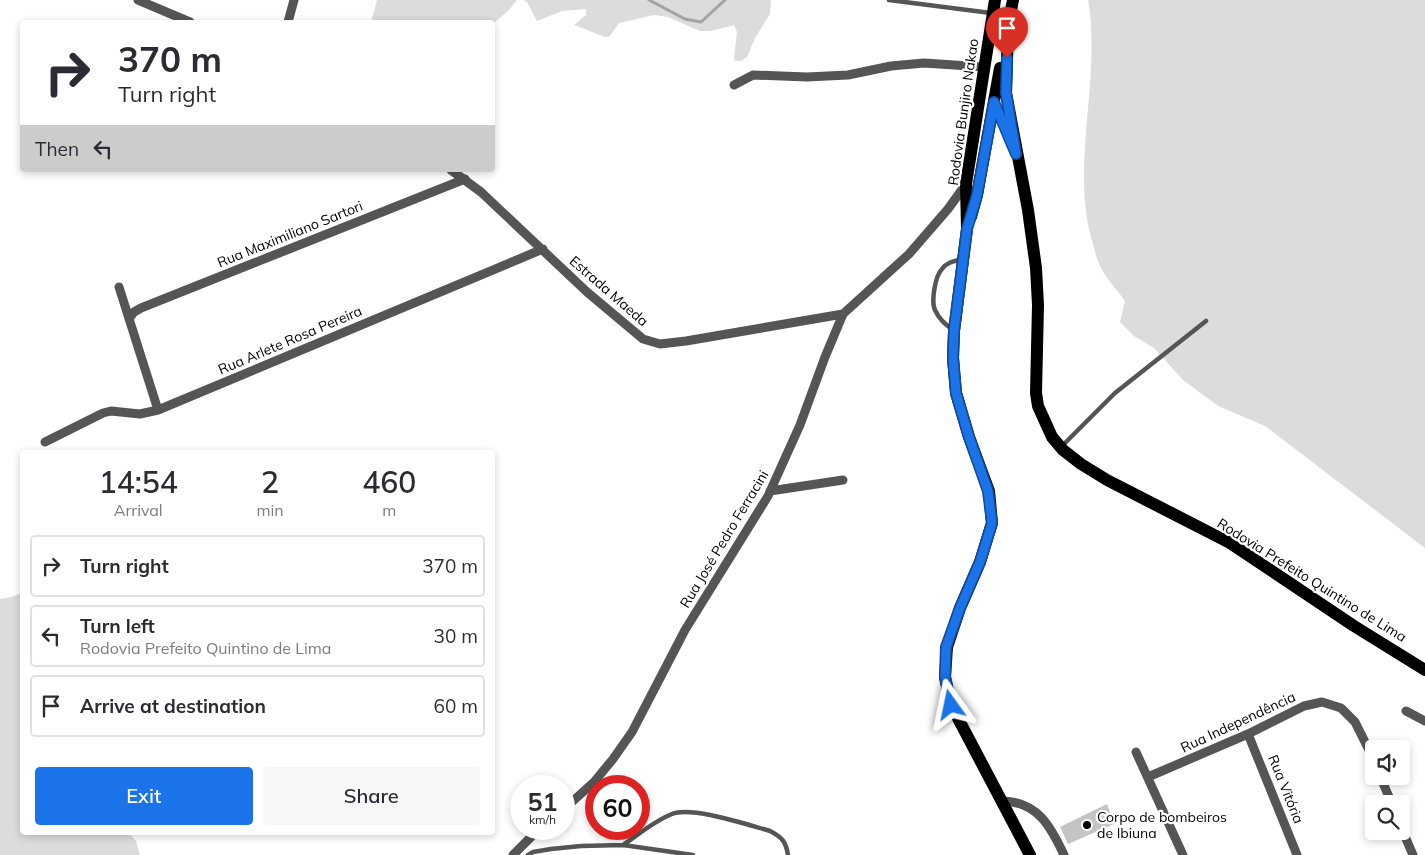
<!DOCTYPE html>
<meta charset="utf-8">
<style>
:root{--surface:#fff;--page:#f7f7f7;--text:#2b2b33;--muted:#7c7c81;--line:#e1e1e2;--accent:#1a73e8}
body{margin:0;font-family:Mulish,sans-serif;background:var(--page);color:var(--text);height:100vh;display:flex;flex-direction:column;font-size:19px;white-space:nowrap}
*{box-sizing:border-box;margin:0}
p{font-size:16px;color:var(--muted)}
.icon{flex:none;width:28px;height:28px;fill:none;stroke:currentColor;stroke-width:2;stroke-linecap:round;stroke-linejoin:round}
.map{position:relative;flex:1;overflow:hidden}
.panel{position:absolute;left:20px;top:450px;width:475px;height:385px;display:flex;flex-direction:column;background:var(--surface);border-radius:5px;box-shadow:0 2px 8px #0003}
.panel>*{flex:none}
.top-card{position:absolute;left:20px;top:20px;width:475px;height:152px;border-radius:5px;box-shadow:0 2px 8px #0003;background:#fff;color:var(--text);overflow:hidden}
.buttons{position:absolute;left:1365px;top:740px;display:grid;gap:10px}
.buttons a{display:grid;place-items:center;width:45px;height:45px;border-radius:5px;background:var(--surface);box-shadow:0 2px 8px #0003;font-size:25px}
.speed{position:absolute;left:510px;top:775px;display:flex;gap:10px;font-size:25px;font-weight:700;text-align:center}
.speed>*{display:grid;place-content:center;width:65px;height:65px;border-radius:50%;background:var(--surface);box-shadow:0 2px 8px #0003;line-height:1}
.speed small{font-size:12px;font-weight:400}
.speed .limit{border:8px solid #d22;background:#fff;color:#111}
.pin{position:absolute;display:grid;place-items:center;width:42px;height:42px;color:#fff;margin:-51px -21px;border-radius:50% 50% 50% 0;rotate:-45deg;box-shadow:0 0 5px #0007}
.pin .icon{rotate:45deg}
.me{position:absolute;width:55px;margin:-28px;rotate:348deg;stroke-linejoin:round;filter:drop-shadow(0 0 4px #0008)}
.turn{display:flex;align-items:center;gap:18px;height:105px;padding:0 15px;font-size:22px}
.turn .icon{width:65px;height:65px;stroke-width:2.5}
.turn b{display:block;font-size:35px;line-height:42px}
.then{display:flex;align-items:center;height:48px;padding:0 15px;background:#0003;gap:10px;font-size:19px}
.eta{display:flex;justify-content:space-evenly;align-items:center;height:85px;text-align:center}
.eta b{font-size:30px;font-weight:600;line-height:35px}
.action{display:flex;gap:10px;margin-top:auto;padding:10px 15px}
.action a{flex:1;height:58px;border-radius:5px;background:var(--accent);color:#fff;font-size:20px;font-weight:600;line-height:58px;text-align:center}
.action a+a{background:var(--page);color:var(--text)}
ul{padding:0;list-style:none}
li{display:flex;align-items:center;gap:15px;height:62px;margin:0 10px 8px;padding:0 5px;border:2px solid var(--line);border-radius:5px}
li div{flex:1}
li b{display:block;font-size:19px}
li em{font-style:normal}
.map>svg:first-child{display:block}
.green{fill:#dcdcdc}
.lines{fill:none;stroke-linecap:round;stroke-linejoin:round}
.stream{stroke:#a3a3a3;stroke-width:3}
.building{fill:#c4c4c4}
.service{stroke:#555;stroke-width:4.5}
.minor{stroke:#555;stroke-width:9}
.primary{stroke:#000;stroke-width:12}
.route-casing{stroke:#114b97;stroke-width:12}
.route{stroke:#1a73e8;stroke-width:9}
.poi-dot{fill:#000;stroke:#fff;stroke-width:2}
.labels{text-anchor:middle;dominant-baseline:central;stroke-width:4.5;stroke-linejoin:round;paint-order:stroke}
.street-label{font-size:14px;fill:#000;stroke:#fff}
.poi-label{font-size:14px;fill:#000;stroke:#fff;text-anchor:start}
</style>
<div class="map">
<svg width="1425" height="855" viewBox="0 0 1425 855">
<rect width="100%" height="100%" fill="#fff"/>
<path class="green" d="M377 0H517L509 10 493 24 492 22H371Z
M524 0H771L770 14 755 38 747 57 741 61H735L734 58 737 32 734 25 711 31H700L668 17 654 15 619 23 609 37H605L574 25 586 15V9L562 11 537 21 527 2Z
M1088 0H1425V548L1265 426 1218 406 1183 380 1154 348 1134 336 1120 322 1125 301C1117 290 1106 278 1100 266 1097 260 1095 251 1093 244 1069 167 1102 80 1088 0Z
M22 593V832L129 833 136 841 140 855H0V599L11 597Z"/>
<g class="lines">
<path class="stream" d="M649 0 685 19 701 22 725 0"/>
</g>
<path class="building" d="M1107 804 1114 824 1068 844 1060 827Z"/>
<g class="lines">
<path class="service" d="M889 0 991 13
M953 330C945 324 939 319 935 310 931 302 935 276 942 269 947 262 954 261 963 259
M1062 446 1115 393 1206 321
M623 845C638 835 654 821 672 814 692 806 748 825 770 831 782 837 786 842 788 855
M528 855 533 852 551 849 581 846 623 845 693 855"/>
<path class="minor" d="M138 0 190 22
M288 22 294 0
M734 85 753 75 807 77 848 75 891 66 924 63 984 67
M451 170 481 192 587 292 643 339 660 344 686 341 843 314
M119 287 158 410
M129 319 134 312 141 308 465 179
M45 442 103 413 111 411 140 414 158 410 543 249
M770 491 843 480
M1406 711 1425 721
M1248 734 1297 855
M1136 752 1183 855
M1380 776 1392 804
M1148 777 1248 734 1304 706 1322 702 1341 708 1355 722 1374 760
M1003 801C1038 802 1051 827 1064 855
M564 809 594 782 613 759 632 732 685 630 768 496 800 425 825 357 843 314 909 254 948 209 966 184
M1401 827 1413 855
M513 855 539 829"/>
<path class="primary" d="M995 0 966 184 967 229 954 331 953 358 956 393 969 437 989 491 992 523 980 562 960 608 947 647 945 677 951 705 1030 855
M1008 27 1006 93 1028 210 1036 268 1038 305 1036 393 1038 406 1052 437 1063 450 1081 464 1107 480 1230 543 1354 626 1425 670
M1006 36 1013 0
M971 217 977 195 1000 68"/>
</g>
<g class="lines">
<defs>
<path id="route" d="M951 705 945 677 946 647 960 608 980 562 992 523 988 491 969 437 956 393 953 358 954 331 967 229 977 195 994 102 1016 154 1006 93 1007 58"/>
</defs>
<use href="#route" class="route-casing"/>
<use href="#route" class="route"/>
</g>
<circle class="poi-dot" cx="1087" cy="825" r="5"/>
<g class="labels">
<g class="street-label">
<text transform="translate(963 112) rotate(-82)">Rodovia Bunjiro Nakao</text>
<text transform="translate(290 234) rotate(-22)">Rua Maximiliano Sartori</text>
<text transform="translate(609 291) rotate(41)">Estrada Maeda</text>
<text transform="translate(290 340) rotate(-23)">Rua Arlete Rosa Pereira</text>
<text transform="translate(724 539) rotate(-59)">Rua José Pedro Ferracini</text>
<text transform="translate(1312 580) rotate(32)">Rodovia Prefeito Quintino de Lima</text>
<text transform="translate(1238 722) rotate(-25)">Rua Independência</text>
<text transform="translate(1286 789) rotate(68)">Rua Vitória</text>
</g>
<g class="poi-label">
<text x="1097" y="817">Corpo de bombeiros<tspan x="1097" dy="16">de Ibiuna</tspan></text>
</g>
</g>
</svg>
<div class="buttons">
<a><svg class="icon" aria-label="sound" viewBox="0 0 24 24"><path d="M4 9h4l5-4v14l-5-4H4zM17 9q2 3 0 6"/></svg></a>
<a><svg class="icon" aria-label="search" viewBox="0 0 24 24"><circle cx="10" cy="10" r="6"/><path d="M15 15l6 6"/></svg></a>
</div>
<div class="speed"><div>51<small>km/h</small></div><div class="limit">60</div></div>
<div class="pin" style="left:1007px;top:58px;background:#d93025"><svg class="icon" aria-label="arrive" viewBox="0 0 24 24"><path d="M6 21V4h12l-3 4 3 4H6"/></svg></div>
<svg class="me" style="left:951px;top:705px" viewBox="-20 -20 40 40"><path d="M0-17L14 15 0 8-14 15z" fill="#1a73e8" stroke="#fff" stroke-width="4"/></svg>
<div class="top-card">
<div class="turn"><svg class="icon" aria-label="right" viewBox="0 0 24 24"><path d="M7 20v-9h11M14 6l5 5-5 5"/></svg><div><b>370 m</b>Turn right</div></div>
<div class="then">Then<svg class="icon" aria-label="left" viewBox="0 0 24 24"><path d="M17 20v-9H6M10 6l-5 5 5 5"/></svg></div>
</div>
<section class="panel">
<div class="eta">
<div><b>14:54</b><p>Arrival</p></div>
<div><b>2</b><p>min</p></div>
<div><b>460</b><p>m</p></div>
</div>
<ul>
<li><svg class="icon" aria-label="right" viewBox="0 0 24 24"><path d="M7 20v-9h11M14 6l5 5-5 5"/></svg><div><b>Turn right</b></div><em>370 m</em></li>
<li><svg class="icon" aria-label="left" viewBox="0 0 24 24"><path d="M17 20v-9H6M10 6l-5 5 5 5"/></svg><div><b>Turn left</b><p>Rodovia Prefeito Quintino de Lima</p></div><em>30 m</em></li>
<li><svg class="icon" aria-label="arrive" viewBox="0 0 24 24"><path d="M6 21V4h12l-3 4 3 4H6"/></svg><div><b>Arrive at destination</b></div><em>60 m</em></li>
</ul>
<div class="action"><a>Exit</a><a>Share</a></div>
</section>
</div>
